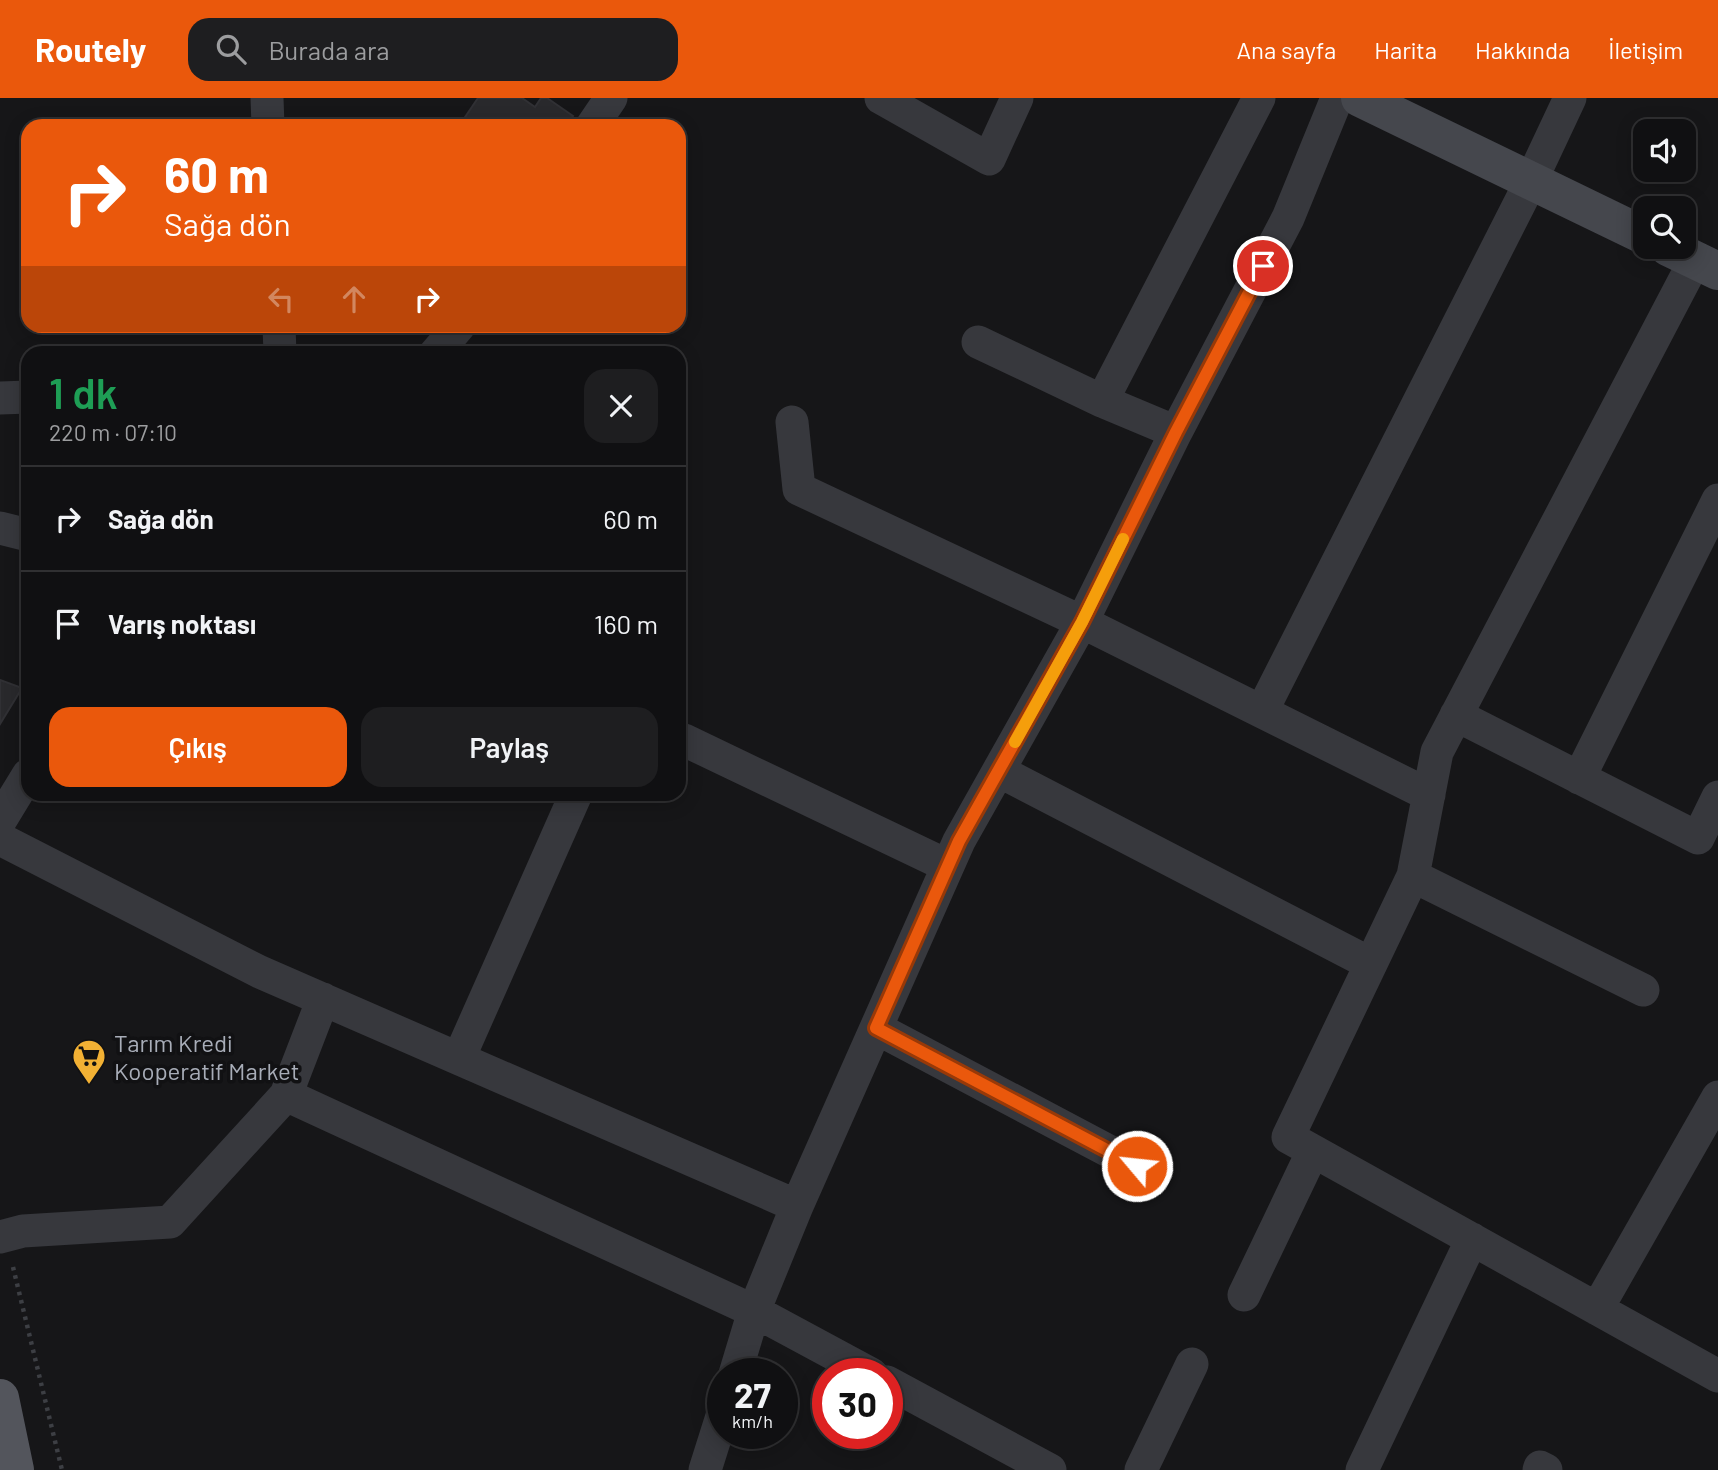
<!DOCTYPE html>
<html lang="tr">
<meta charset="utf-8">
<style>
:root{--surface:#101012;--page:#1e1e20;--text:#f1f3f6;--muted:#9c9d9f;--line:#303032;--accent:#ea580c}
body{margin:0;font-family:Barlow,sans-serif;background:var(--page);color:var(--text);height:100vh;display:flex;flex-direction:column;font-size:26px;white-space:nowrap}
*{box-sizing:border-box;margin:0}
p{font-size:23px;color:var(--muted)}
.icon{flex:none;width:38px;height:38px;fill:none;stroke:currentColor;stroke-width:2;stroke-linecap:round;stroke-linejoin:round}
.map{position:relative;flex:1;overflow:hidden}
.panel{position:absolute;left:21px;top:248px;width:665px;height:455px;display:flex;flex-direction:column;background:var(--surface);border-radius:21px;box-shadow:0 4px 18px #0003,0 0 0 2px var(--line)}
.panel>*{flex:none}
.guide{position:absolute;left:21px;top:21px;width:665px;height:214px;border-radius:21px;box-shadow:0 4px 18px #0003,0 0 0 2px var(--line);background:#ea580c;color:#fff;overflow:hidden}
.fabs{position:absolute;left:1633px;top:21px;display:grid;gap:14px}
.fabs a{display:grid;place-items:center;width:63px;height:63px;border-radius:14px;background:var(--surface);box-shadow:0 4px 18px #0003,0 0 0 2px var(--line);font-size:35px}
.speed{position:absolute;left:707px;top:1260px;display:flex;gap:14px;font-size:35px;font-weight:700;text-align:center}
.speed>*{display:grid;place-content:center;width:91px;height:91px;border-radius:50%;background:var(--surface);box-shadow:0 4px 18px #0003,0 0 0 2px var(--line);line-height:1}
.speed small{font-size:18px;font-weight:400}
.speed .limit{border:10px solid #d22;background:#fff;color:#111}
.pin{position:absolute;display:grid;place-items:center;width:60px;height:60px;color:#fff;margin:-30px;border:4px solid #fff;border-radius:50%;box-shadow:0 2px 7px #0007}
.me{position:absolute;width:77px;margin:-38px;rotate:298deg;stroke-linejoin:round;filter:drop-shadow(0 0 5px #0008)}
.turn{display:flex;align-items:center;gap:24px;height:147px;padding:0 28px;font-size:32px}
.turn .icon{width:91px;height:91px;stroke-width:2.5}
.turn b{display:block;font-size:49px;line-height:60px}
.lanes{display:flex;align-items:center;height:66px;padding:0 28px;background:#0003;justify-content:center;gap:35px;direction:ltr}
.lanes .off{opacity:.35}
.round{display:grid;place-items:center;flex:none;width:74px;height:74px;border-radius:21px;background:var(--page)}
.head{display:flex;align-items:center;justify-content:space-between;height:119px;padding:0 28px}
h1{font-size:42px;font-weight:600;line-height:52px;color:#1e9e55}
.action{display:flex;gap:14px;margin-top:auto;padding:14px 28px}
.action a{flex:1;height:80px;border-radius:21px;background:var(--accent);color:#fff;font-size:28px;font-weight:600;line-height:80px;text-align:center}
.action a+a{background:var(--page);color:var(--text)}
ul{padding:0;list-style:none}
li{display:flex;align-items:center;gap:21px;height:105px;padding:0 28px;border-top:2px solid var(--line)}
li div{flex:1}
li b{display:block;font-size:26px}
li em{font-style:normal}
header{display:flex;align-items:center;gap:42px;box-sizing:border-box;height:98px;padding:0 35px;background:var(--accent);color:#fff}
header strong{font-size:33px}
nav{display:flex;gap:38px;margin-inline-start:auto;font-size:24px}
.search{width:490px;height:63px;background:var(--page);display:flex;align-items:center;gap:18px;box-sizing:border-box;padding:0 24px;border-radius:21px;color:var(--muted);font-size:26px}
.map>svg:first-child{display:block}
.building{fill:#29292c;stroke:#303034;stroke-width:2}
.lines{fill:none;stroke-linecap:round;stroke-linejoin:round}
.path{stroke:#3d3f44;stroke-width:4.5;stroke-dasharray:3.5 5;stroke-linecap:butt}
.street{stroke:#37383d;stroke-width:33}
.secondary{stroke:#45474d;stroke-width:38}
.primary{stroke:#53555c;stroke-width:38}
.route-casing{stroke:#983908;stroke-width:18}
.route{stroke:#ea580c;stroke-width:12}
.slow{stroke:#f59e0b;stroke-width:12}
.labels{text-anchor:middle;dominant-baseline:central;stroke-width:7;stroke-linejoin:round;paint-order:stroke}
.poi-label{font-size:24px;fill:#a8adb8;stroke:#111113;text-anchor:start}
</style>
<header>
<strong>Routely</strong>
<div class="search"><svg class="icon" aria-label="search" viewBox="0 0 24 24"><circle cx="10" cy="10" r="6"/><path d="M15 15l6 6"/></svg>Burada ara</div>
<nav><a>Ana sayfa</a><a>Harita</a><a>Hakkında</a><a>İletişim</a></nav>
</header>
<div class="map">
<svg width="1718" height="1372" viewBox="0 0 1718 1372">
<rect width="100%" height="100%" fill="#161618"/>
<path class="building" d="M478 0H522L535 9 541 0H547L573 18 566 28H459Z
M0 582 22 590 0 626Z"/>
<g class="lines">
<path class="path" d="M13 1169 62 1372"/>
<path class="street" d="M267 0 268 28
M881 0 989 61 1017 0
M592 28 611 0
M1695 162 1437 654 1413 778 1288 1039 1718 1278
M279 228 280 256
M978 244 1102 303 1176 334
M435 256 459 228
M0 300 28 299
M1102 303 1259 0
M792 324 799 391 1082 524 1429 697
M0 430 28 437
M1262 613 1531 83 1570 0
M1456 617 1698 740 1718 699
M684 642 948 768
M999 673 1371 866
M1579 680 1718 402
M0 723 28 677
M0 741 260 874 797 1108 959 743 1082 524 1176 334 1288 120 1337 0
M1413 778 1643 892
M876 930 1137 1068
M459 960 576 696
M286 997 754 1213 871 1276
M0 1139 23 1133 170 1124 286 997 323 901
M1244 1197 1313 1053
M1597 1211 1718 999
M735 1276 754 1213 797 1108
M887 1284 1050 1372
M705 1372 723 1315
M1141 1372 1192 1266
M1362 1372 1472 1141
M1539 1372 1540 1369 1546 1372"/>
<path class="secondary" d="M1360 0 1645 138
M1668 149 1718 173"/>
<path class="primary" d="M0 1300 15 1372"/>
</g>
<g class="lines">
<defs>
<path id="route" d="M1137 1068 876 930 959 743 1082 524 1176 334 1263 168"/>
</defs>
<use href="#route" class="route-casing"/>
<use href="#route" class="route"/>
<path class="slow" d="M1015 644 1082 524 1123 441"/>
</g>
<defs>
<symbol id="supermarket-pin" viewBox="-11 -11 22 30"><path d="M0 17L-7.5 6A9.5 9.5 0 1 1 7.5 6Z" fill="#f2b134" stroke="#111113"/><path d="M-6-5.5h2.5l.6 2H6L4.5 2H-2.5L-4.4-4H-6ZM-1.5 3.2a1.3 1.3 0 1 0 .1 0ZM3 3.2a1.3 1.3 0 1 0 .1 0Z" fill="#111"/></symbol>
</defs>
<g fill-rule="evenodd">
<use href="#supermarket-pin" x="70" y="939" width="38" height="52"/>
</g>
<g class="labels">
<g class="poi-label">
<text x="114" y="944">Tarım Kredi<tspan x="114" dy="28">Kooperatif Market</tspan></text>
</g>
</g>
</svg>
<div class="fabs">
<a><svg class="icon" aria-label="sound" viewBox="0 0 24 24"><path d="M4 9h4l5-4v14l-5-4H4zM17 9q2 3 0 6"/></svg></a>
<a><svg class="icon" aria-label="search" viewBox="0 0 24 24"><circle cx="10" cy="10" r="6"/><path d="M15 15l6 6"/></svg></a>
</div>
<div class="speed"><div>27<small>km/h</small></div><div class="limit">30</div></div>
<div class="pin" style="left:1263px;top:168px;background:#d93025"><svg class="icon" aria-label="arrive" viewBox="0 0 24 24"><path d="M6 21V4h12l-3 4 3 4H6"/></svg></div>
<svg class="me" style="left:1137px;top:1068px" viewBox="-20 -20 40 40"><circle r="17" fill="#ea580c" stroke="#fff" stroke-width="3"/><path d="M0-11L8 9 0 5-8 9z" fill="#fff"/></svg>
<div class="guide">
<div class="turn"><svg class="icon" aria-label="right" viewBox="0 0 24 24"><path d="M7 20v-9h11M14 6l5 5-5 5"/></svg><div><b>60 m</b>Sağa dön</div></div>
<div class="lanes"><svg class="icon off" aria-label="left" viewBox="0 0 24 24"><path d="M17 20v-9H6M10 6l-5 5 5 5"/></svg><svg class="icon off" aria-label="ahead" viewBox="0 0 24 24"><path d="M12 20V5M6 11l6-6 6 6"/></svg><svg class="icon" aria-label="right" viewBox="0 0 24 24"><path d="M7 20v-9h11M14 6l5 5-5 5"/></svg></div>
</div>
<section class="panel">
<div class="head"><div><h1>1 dk</h1><p>220 m · 07:10</p></div><a class="round"><svg class="icon" aria-label="close" viewBox="0 0 24 24"><path d="M6 6l12 12M18 6L6 18"/></svg></a></div>
<ul>
<li><svg class="icon" aria-label="right" viewBox="0 0 24 24"><path d="M7 20v-9h11M14 6l5 5-5 5"/></svg><div><b>Sağa dön</b></div><em>60 m</em></li>
<li><svg class="icon" aria-label="arrive" viewBox="0 0 24 24"><path d="M6 21V4h12l-3 4 3 4H6"/></svg><div><b>Varış noktası</b></div><em>160 m</em></li>
</ul>
<div class="action"><a>Çıkış</a><a>Paylaş</a></div>
</section>
</div>
